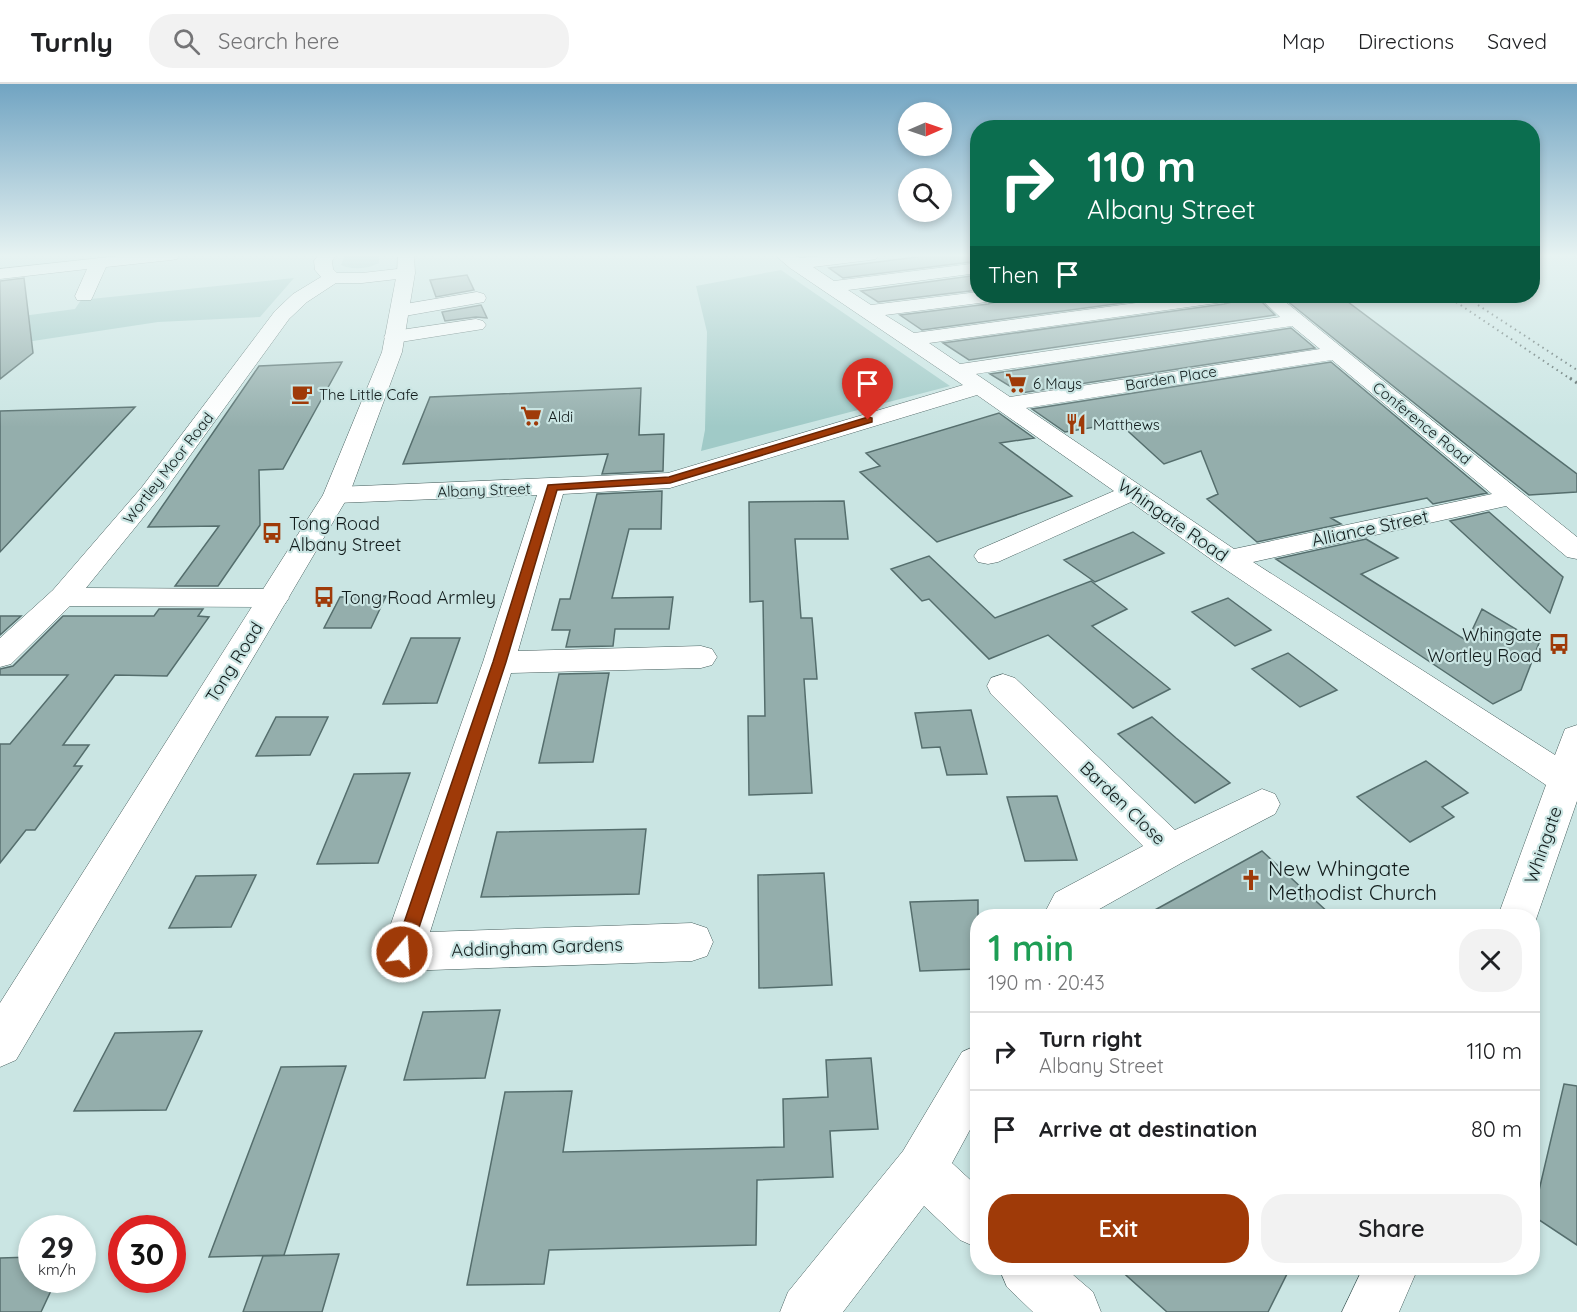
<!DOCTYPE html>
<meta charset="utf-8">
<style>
:root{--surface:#fff;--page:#f2f2f2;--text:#202124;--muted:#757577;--line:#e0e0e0;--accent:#9f3a08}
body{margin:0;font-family:Quicksand,sans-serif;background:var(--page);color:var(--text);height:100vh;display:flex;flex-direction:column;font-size:22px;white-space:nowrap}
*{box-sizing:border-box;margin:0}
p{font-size:20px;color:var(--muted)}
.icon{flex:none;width:33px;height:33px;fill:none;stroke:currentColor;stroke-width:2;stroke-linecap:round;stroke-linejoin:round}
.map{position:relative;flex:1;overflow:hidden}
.sheet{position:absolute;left:970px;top:825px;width:570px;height:366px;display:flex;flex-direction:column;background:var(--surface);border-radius:24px;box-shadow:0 3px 9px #0003}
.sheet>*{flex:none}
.banner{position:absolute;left:970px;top:36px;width:570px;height:183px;border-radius:24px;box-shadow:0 3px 9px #0003;background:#0b6e4f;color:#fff;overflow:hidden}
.needle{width:39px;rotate:88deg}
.fabs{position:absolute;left:898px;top:18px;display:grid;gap:12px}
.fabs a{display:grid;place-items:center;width:54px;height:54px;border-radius:50%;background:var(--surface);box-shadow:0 3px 9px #0003;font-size:30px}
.speed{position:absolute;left:18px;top:1131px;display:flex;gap:12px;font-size:30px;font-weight:700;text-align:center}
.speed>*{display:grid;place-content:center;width:78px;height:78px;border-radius:50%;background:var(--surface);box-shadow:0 3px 9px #0003;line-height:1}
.speed small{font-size:15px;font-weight:400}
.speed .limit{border:9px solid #d22;background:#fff;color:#111}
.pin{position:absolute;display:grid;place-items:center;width:51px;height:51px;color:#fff;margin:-62px -26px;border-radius:50% 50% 50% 0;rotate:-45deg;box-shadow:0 0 6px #0007}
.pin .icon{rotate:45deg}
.me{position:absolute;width:66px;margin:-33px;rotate:18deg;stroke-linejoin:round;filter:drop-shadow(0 0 4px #0008)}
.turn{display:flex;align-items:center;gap:21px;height:126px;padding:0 18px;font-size:27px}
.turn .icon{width:78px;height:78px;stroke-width:2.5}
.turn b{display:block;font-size:42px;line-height:51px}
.then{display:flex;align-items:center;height:57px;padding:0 18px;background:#0003;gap:12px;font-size:22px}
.round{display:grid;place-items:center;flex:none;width:63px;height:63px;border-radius:24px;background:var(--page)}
.overview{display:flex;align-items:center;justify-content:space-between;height:102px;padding:0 18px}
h1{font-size:36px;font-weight:600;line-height:45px;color:#1e9e55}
.primary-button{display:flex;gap:12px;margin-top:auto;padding:12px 18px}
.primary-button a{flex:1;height:69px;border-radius:24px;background:var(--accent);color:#fff;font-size:24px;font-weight:600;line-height:69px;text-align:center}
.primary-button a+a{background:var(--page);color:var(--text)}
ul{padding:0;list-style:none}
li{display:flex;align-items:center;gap:18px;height:78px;padding:0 18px;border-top:2px solid var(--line)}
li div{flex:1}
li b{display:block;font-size:22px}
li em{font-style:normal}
header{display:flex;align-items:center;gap:36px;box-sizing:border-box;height:84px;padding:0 30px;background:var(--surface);border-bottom:2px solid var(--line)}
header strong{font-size:28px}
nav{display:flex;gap:33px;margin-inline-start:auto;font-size:21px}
.search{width:420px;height:54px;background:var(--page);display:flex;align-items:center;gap:15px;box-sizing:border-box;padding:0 21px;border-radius:24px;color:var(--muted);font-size:22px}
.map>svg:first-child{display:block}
.green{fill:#a0cac7}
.building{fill:#94aeac;stroke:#556e6d;stroke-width:1.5}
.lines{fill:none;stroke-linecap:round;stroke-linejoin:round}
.minor-casing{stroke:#48605f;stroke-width:1}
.major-casing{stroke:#48605f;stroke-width:1}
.minor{fill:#fff;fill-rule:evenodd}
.major{fill:#fff;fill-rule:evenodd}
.rail-far1{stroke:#4f5f5e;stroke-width:2;stroke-dasharray:1.5 4;stroke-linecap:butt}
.rail{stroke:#4f5f5e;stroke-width:3;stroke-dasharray:2 4.5;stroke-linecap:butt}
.route{fill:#9f3a08;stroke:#672605;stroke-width:1.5}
.labels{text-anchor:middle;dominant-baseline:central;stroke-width:4.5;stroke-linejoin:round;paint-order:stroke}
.far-street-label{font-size:15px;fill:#121c1c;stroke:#cae5e3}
.far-poi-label{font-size:15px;fill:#121c1c;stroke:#cae5e3;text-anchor:start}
.street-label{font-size:18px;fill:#121c1c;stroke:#cae5e3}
.poi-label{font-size:18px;fill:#121c1c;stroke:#cae5e3;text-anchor:start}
.near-poi-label{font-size:21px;fill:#121c1c;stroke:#cae5e3;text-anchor:start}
</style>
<header>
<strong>Turnly</strong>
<div class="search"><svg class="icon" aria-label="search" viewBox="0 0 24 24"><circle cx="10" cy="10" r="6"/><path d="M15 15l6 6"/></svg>Search here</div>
<nav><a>Map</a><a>Directions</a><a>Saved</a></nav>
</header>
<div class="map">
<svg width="1577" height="1228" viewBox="0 0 1577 1228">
<rect width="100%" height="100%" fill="#cae5e3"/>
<path class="green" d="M345 171H379V179C367 185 353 186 341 181Z
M781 186 950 302 701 367 705 346 707 248 696 202Z
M294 194 260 233 158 238 0 262V235L75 225 81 216Z"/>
<path class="building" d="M933 171H978V177L843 194 829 184Z
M467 191 474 206 436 213 430 196Z
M978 191V206L878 218 861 207Z
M24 194 33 269 0 295V197Z
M998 212H1175L922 246 900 231 988 220 995 218Z
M1235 212H1256L1275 231 969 276 943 259 1224 220 1232 218Z
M1281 212H1340L1577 390V408L1529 411Z
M481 221 487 234 476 233 445 237 442 228Z
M1291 244 1315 264 1021 309 990 290Z
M342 278 283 385 259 386 260 441 218 502H175L219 442 148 443 259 282Z
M1331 278 1487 409 1433 420 1427 414 1331 434 1341 440 1257 458 1207 415 1218 410 1201 367 1164 380 1119 339 1065 348 1032 325Z
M641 304 639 351 664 350 663 387 602 390 608 370 403 380 430 313Z
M135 323 0 468V327Z
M999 329 1034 354 1000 359 1072 412 937 458 860 388 880 382 866 369Z
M662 407 661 445H629L612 514 673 513 669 545H615L613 562 566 563 570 546H552L560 515H570L597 410Z
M844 417 848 455H795L801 534H812L817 595H804L812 709 749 711 748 632H765L763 517 750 518 749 418Z
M1489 428 1563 493 1550 529 1450 437Z
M1133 448 1164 469 1095 498 1064 476Z
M1366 455 1398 474 1361 490 1467 557 1482 525 1539 559 1521 606 1493 620 1276 475Z
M929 472 995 534 1091 497 1127 525 1092 542 1170 605 1133 624 1048 551 989 575 929 515 922 517 891 485Z
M386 512 371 544H324L340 513Z
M1228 514 1271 546 1235 562 1192 528Z
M159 525H203L198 532 209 533 167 592 115 591 63 661H89L74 682H82L35 746H26L0 779V660H10L68 591H0V585L13 582 63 532H154Z
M0 532H21L0 551Z
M411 554H460L437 619 383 620Z
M1288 569 1312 587 1337 606 1300 623 1252 585Z
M609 589 593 678 539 679 559 590Z
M971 626 987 690 947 691 940 663 922 664 915 629Z
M276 633H328L310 671 256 672Z
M1152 633 1176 654 1230 699 1195 719 1118 650Z
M1426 677 1468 709 1442 723 1454 733 1410 758 1357 713Z
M410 689 378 779 317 780 354 690Z
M1057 712 1077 776 1025 777 1007 713Z
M646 745 639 810 481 813 497 748Z
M1262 767 1332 832H1144Z
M824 789 832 901 759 904 758 791Z
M256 791 231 843 169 844 196 792Z
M978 816V885L920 887 910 818Z
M500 926 485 994 404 996 423 928Z
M202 947 166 1026 74 1027 115 949Z
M871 974 878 1045 830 1047 833 1093 757 1096 756 1161 549 1166 544 1200 467 1201 505 1008 572 1007 563 1068 784 1063 783 1015 828 1013 826 976Z
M346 982 284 1171 209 1173 281 983Z
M1564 1000 1577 1002V1161L1533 1132Z
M339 1170 322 1228H243L263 1172Z
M32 1173V1196H56L41 1228H0V1174Z
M1118 1184H1290L1268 1228H1167Z"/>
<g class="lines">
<defs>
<path id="minor" d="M128 171H179L177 175 171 176 106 183 93 212 91 216H77L75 212 87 185 0 195V185Z
M319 171H336L332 177 333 185 337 189H362L406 184 412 185 415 189 412 193 406 194 362 199H336L307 218 289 235 160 413 86 504 274 505 284 507 289 514 284 521 274 523 70 522 11 580 0 583V554L53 506 142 403 275 227 293 210 321 193 315 186 314 177Z
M775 171H794L800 174 830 171H878L876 175 870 176 813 183 834 197 978 179V189L848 206 871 221 978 208V212H996L994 216 987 218 885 231 914 249 1188 212H1233L1231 216 1224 218 929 259 960 280 1280 233 1258 212H1278L1577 453V475L1567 473 1506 422 1253 478 1555 671 1565 645 1577 641V717L1533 844V832H1498L1546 701 1219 481 1131 418 998 478 988 480 978 478 974 472 978 466 1114 407 977 311 670 404 563 410 518 567 701 562 712 565 717 573 712 581 701 584 511 589 430 848 692 839 707 844 713 858 707 872 692 877 402 887 387 882 381 868 483 578 537 411 336 419 327 416 323 411 327 406 336 403 668 389 963 301 790 184ZM1292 242 1320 265 1010 313 976 290ZM1332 276 1492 410 1234 465 1026 324Z
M477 208 484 210 486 214 484 218 399 233 392 231 390 227 392 223 399 221Z
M476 235 483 237 486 241 483 245 394 259 387 257 384 253 387 249 394 247Z
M1003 590 1015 594 1175 746 1262 705 1275 710 1280 720 1275 730 1185 777 1087 832H1043L1055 809 1143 762 991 610 987 602 991 594Z
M978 961V1031L952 1079 978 1103V1164L960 1156 924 1122 843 1228H780L788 1208 903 1067 962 968Z
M999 1184H1065L1093 1208 1101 1228H1033L1007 1203Z
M1363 1184H1418L1399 1228H1342Z"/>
<path id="major" d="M398 171H414L415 189 402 268 349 411 16 976 0 983V919L323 411 382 268 397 189Z"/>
</defs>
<use href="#minor" class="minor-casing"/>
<use href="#major" class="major-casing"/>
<use href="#minor" class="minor"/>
<use href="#major" class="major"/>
<path class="rail-far1" d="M1447 212 1572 296
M1478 221 1577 286"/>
<path class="rail" d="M1570 294 1577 299"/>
</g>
<linearGradient id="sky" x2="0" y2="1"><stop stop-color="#71a4c2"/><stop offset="0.5" stop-color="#e7f3f2"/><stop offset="1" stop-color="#e7f3f2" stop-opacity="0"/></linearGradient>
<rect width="1577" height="343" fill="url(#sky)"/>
<path class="route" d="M868 333 872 334V338L670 399 557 406 506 578 411 868 408 873 402 876 396 873 394 868 493 578 548 401 669 393Z"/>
<defs>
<symbol id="supermarket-bare" viewBox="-9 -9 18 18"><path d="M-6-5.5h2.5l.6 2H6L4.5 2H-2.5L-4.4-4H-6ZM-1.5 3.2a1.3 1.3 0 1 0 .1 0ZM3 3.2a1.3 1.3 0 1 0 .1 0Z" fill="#9f3a08" stroke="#cae5e3" stroke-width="2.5" paint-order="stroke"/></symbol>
<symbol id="cafe-bare" viewBox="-9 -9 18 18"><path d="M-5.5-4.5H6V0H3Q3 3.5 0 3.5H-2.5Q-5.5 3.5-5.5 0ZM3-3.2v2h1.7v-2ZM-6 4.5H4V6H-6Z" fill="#9f3a08" stroke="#cae5e3" stroke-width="2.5" paint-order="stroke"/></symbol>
<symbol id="restaurant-bare" viewBox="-9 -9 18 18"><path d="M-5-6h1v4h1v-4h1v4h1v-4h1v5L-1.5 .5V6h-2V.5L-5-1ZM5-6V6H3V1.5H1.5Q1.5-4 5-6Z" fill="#9f3a08" stroke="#cae5e3" stroke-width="2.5" paint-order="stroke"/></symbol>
<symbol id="bus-bare" viewBox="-9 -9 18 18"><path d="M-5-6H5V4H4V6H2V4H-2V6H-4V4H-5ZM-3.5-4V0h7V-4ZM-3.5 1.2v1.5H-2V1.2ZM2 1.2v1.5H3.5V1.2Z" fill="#9f3a08" stroke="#cae5e3" stroke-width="2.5" paint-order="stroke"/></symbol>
<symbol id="church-bare" viewBox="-9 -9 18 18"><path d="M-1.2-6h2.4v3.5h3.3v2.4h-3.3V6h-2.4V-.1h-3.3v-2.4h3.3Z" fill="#9f3a08" stroke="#cae5e3" stroke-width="2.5" paint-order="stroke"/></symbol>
</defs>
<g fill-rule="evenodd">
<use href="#supermarket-bare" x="1001" y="284" width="30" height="30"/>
<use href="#cafe-bare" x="287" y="295" width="30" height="30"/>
<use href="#supermarket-bare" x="516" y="317" width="30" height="30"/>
<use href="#restaurant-bare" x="1061" y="325" width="30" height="30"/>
<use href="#bus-bare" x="257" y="434" width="30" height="30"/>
<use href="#bus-bare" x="309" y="498" width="30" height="30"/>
<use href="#bus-bare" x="1544" y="545" width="30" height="30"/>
<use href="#church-bare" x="1236" y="781" width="30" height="30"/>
</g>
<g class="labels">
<g class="far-street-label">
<text transform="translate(1171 294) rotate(-9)">Barden Place</text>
<text transform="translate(1422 339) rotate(39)">Conference Road</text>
<text transform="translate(168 384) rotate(-52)">Wortley Moor Road</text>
<text transform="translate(484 406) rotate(-2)">Albany Street</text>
</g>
<g class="far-poi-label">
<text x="1033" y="299">6 Mays</text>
<text x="319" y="310">The Little Cafe</text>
<text x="548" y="332">Aldi</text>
<text x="1093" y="340">Matthews</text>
</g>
<g class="street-label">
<text transform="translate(1173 436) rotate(35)">Whingate Road</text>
<text transform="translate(1370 444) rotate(-12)">Alliance Street</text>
<text transform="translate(234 578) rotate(-58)">Tong Road</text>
<text transform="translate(1123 719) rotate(44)">Barden Close</text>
<text transform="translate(1543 761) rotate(-71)">Whingate</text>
<text transform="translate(537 863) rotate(-2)">Addingham Gardens</text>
</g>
<g class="poi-label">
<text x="289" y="439">Tong Road<tspan x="289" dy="21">Albany Street</tspan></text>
<text x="341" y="513">Tong Road Armley</text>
<text x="1542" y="550" text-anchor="end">Whingate<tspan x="1542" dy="21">Wortley Road</tspan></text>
</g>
<g class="near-poi-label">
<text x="1268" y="784">New Whingate<tspan x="1268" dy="24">Methodist Church</tspan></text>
</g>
</g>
</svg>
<div class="fabs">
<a><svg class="needle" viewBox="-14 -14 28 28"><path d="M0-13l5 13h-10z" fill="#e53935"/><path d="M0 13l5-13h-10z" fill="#757577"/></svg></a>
<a><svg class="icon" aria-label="search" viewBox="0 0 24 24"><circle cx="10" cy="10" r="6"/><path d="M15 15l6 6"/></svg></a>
</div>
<div class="speed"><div>29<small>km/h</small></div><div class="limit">30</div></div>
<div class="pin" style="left:868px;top:336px;background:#d93025"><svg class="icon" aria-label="arrive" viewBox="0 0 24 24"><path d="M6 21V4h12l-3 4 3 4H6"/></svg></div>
<svg class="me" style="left:402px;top:868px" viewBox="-20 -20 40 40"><circle r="17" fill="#9f3a08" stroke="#fff" stroke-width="3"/><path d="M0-11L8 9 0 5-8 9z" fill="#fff"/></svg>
<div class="banner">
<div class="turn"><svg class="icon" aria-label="right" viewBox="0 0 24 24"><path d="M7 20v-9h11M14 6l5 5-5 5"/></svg><div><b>110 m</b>Albany Street</div></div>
<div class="then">Then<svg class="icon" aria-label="arrive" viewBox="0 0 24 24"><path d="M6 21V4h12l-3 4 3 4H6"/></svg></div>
</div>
<section class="sheet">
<div class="overview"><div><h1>1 min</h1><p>190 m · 20:43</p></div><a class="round"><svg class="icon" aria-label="close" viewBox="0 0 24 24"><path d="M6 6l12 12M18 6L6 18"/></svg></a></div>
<ul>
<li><svg class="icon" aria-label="right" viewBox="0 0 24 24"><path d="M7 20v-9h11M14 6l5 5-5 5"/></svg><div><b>Turn right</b><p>Albany Street</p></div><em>110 m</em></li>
<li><svg class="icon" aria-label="arrive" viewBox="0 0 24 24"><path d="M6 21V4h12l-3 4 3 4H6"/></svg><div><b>Arrive at destination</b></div><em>80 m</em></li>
</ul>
<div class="primary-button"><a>Exit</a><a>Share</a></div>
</section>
</div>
